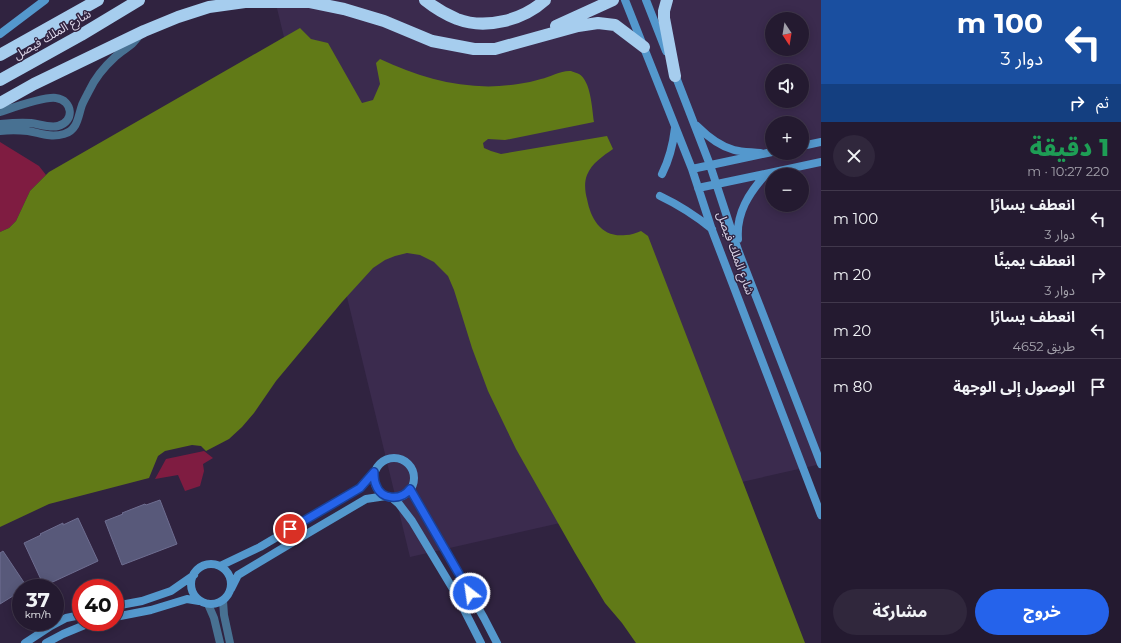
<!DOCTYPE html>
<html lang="ar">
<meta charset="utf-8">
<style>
:root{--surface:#241a30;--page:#30273c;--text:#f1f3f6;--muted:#a3a1ab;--line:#41384c;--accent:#2563eb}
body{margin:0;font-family:Montserrat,"Noto Sans Arabic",sans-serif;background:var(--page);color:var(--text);direction:rtl;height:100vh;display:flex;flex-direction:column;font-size:15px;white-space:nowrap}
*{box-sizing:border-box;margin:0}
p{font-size:13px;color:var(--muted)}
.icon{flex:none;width:22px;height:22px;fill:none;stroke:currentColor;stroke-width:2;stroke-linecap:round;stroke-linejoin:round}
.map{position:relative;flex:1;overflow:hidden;direction:ltr}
.panel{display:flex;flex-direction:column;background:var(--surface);width:300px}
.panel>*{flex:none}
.guide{background:#1a4fa0;color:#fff;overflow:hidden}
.needle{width:26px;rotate:168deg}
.controls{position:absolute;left:765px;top:12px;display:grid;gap:8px}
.controls a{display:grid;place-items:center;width:44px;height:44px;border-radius:50%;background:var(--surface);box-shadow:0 2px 10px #0003,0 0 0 1px var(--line);font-size:20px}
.speed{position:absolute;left:12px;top:579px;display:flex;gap:8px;font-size:20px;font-weight:700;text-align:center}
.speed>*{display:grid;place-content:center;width:52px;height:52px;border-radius:50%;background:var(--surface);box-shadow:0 2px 10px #0003,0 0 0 1px var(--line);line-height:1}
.speed small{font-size:10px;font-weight:400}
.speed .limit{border:6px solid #d22;background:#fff;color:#111}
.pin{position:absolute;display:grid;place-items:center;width:34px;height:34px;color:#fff;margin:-17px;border:2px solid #fff;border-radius:50%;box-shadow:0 1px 4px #0007}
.me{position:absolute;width:44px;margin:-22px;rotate:330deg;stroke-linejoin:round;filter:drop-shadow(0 0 3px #0008)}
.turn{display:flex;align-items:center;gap:14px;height:84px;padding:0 12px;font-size:18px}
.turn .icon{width:52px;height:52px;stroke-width:2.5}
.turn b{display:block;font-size:28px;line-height:34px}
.then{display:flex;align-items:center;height:38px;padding:0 12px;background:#0003;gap:8px;font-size:15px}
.round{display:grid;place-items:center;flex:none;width:42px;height:42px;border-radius:21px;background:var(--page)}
.head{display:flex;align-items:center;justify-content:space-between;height:68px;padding:0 12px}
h1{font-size:24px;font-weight:800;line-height:30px;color:#1e9e55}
.cta{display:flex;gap:8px;margin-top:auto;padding:8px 12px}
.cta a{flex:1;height:46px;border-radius:24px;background:var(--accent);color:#fff;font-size:16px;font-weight:800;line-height:46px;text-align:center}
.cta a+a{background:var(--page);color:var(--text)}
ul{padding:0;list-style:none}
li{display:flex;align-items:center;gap:12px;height:56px;padding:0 12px;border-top:1px solid var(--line)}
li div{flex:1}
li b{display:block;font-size:15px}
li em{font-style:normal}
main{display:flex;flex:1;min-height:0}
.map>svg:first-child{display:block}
.built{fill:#3b2b4e;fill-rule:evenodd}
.green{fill:#7f1c41}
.water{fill:#617a17}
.building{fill:#58597a;stroke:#6e6e91}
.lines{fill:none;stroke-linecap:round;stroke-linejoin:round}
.street{stroke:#487192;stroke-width:8}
.secondary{stroke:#5498cd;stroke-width:8}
.highway{stroke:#a6cdee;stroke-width:12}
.route-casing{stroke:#184099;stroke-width:10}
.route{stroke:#2563eb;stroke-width:7}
.labels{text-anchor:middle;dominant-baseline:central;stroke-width:3;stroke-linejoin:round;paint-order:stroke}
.street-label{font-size:12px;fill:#dcd5e8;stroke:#302340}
</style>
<main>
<section class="panel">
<div class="guide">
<div class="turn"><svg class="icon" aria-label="left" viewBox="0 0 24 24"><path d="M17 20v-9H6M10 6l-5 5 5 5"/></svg><div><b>100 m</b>دوار 3</div></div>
<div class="then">ثم<svg class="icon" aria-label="right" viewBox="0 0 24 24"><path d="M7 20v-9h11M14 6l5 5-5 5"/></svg></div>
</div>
<div class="head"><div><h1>1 دقيقة</h1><p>220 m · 10:27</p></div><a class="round"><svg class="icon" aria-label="close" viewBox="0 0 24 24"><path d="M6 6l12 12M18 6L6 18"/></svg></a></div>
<ul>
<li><svg class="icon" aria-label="left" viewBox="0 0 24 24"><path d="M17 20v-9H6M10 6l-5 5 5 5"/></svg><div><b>انعطف يسارًا</b><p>دوار 3</p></div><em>100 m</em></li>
<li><svg class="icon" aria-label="right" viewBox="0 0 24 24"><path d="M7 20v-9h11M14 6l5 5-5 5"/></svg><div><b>انعطف يمينًا</b><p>دوار 3</p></div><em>20 m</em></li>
<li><svg class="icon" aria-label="left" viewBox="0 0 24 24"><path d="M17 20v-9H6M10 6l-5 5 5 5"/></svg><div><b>انعطف يسارًا</b><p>طريق 4652</p></div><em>20 m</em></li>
<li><svg class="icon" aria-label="arrive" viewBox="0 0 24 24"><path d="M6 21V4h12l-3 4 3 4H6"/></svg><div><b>الوصول إلى الوجهة</b></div><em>80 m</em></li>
</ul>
<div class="cta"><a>خروج</a><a>مشاركة</a></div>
</section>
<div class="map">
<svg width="821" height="643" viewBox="0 0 821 643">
<rect width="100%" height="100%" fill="#302340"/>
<path class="built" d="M275 0H821V464L410 557ZM772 19H802V49H772ZM772 71H802V101H772ZM772 123H802V153H772ZM772 175H802V205H772Z"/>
<path class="green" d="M0 142 39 166 46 175 30 191 16 221 9 228 0 232Z
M204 451 213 458 203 464 204 471 200 486 185 491 178 475 155 479 166 459Z"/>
<path class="water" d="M300 28 311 39 328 43 362 103 373 100 380 84 376 63 380 59C423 79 469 92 518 84 526 83 534 81 541 79 550 77 562 70 571 71 573 72 577 73 579 74 591 81 592 109 594 122L505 140 488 139 483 143 484 148 491 151 501 154 607 136 613 149C603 156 592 163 587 175 584 182 585 192 587 199 591 220 602 238 626 235 631 235 636 233 641 231L648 236 805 643H636L622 623 605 603 575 553 516 449 488 391 472 348 454 290 448 276 434 262 420 255 407 253 395 256 385 260 373 268 342 302 276 381 254 413 242 427 229 439 206 451 201 446 192 445 165 451 158 456 149 478 49 504 0 527V232L9 228 16 221 30 191 49 172Z"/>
<path class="building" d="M160 500 177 544 122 565 105 521 123 514 122 513 145 504 146 505Z
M78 518 98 561 44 586 24 543 41 535 40 534 63 523V525Z
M3 551 27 587 21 588V591L0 604V553Z"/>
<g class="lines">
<path class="street" d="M0 112C12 108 45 96 56 98 73 100 75 122 58 126 49 128 39 124 31 123 20 122 10 123 0 124
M0 131C9 130 18 130 28 131 40 133 50 138 64 134 78 130 78 116 82 105 84 100 87 95 89 91 95 78 104 67 115 57 120 52 126 49 132 44 135 41 137 38 140 35
M223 601 224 615 230 643
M208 604 214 618 220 643"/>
<path class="secondary" d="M625 0 692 169 712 230 821 515
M646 0 666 51
M0 34 45 0
M674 72 710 165 738 250 821 464
M697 126C708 137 719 146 734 150 742 152 751 152 760 153
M802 146 821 142
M692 169 772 152
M662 174C669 160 673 145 675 128
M698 188 821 162
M660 196C679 205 696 216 712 229
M738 239C736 213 749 193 766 174
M374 478a20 20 0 1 1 40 0a20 20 0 1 1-40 0Z
M410 489 484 618 497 643
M392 498 399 504 412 521 456 594 481 643
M191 584a20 20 0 1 1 40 0a20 20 0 1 1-40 0Z
M220 566 260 547 360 488 374 472
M231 589 238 575 298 539 366 499 386 496
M115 606 142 601 171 591 194 575
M115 617 151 610 187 599 199 601
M25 643 51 626 66 618 81 615
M46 643 63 634 92 622"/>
<path class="highway" d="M425 0C435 8 445 14 457 19 486 30 523 20 545 0
M667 0 664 11V18L675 76
M556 26 613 0
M0 55 98 0
M0 80 81 35 139 0
M0 103 34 84 144 31 178 17 209 7 245 2H310L344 9 384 21 432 41 474 49H495L578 26 598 23 615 25 644 47"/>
</g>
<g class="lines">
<defs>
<path id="route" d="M290 529 360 488 374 472C374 477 374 481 376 485 381 500 401 501 410 489L470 593"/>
</defs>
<use href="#route" class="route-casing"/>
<use href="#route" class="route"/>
</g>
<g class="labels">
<g class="street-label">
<text transform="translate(52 34) rotate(-30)">شارع الملك فيصل</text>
<text transform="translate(736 253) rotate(70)">شارع الملك فيصل</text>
</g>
</g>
</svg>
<div class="controls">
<a><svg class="needle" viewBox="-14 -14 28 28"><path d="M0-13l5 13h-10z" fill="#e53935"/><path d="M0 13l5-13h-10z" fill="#a3a1ab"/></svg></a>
<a><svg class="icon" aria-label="sound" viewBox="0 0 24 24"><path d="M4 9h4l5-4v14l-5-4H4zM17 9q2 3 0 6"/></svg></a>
<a>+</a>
<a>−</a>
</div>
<div class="speed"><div>37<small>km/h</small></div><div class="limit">40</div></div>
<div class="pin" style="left:290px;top:529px;background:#d93025"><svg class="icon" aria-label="arrive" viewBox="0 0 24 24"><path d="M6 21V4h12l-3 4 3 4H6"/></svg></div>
<svg class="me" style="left:470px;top:593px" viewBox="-20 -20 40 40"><circle r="17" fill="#2563eb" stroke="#fff" stroke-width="3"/><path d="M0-11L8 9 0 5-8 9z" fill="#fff"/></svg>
</div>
</main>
